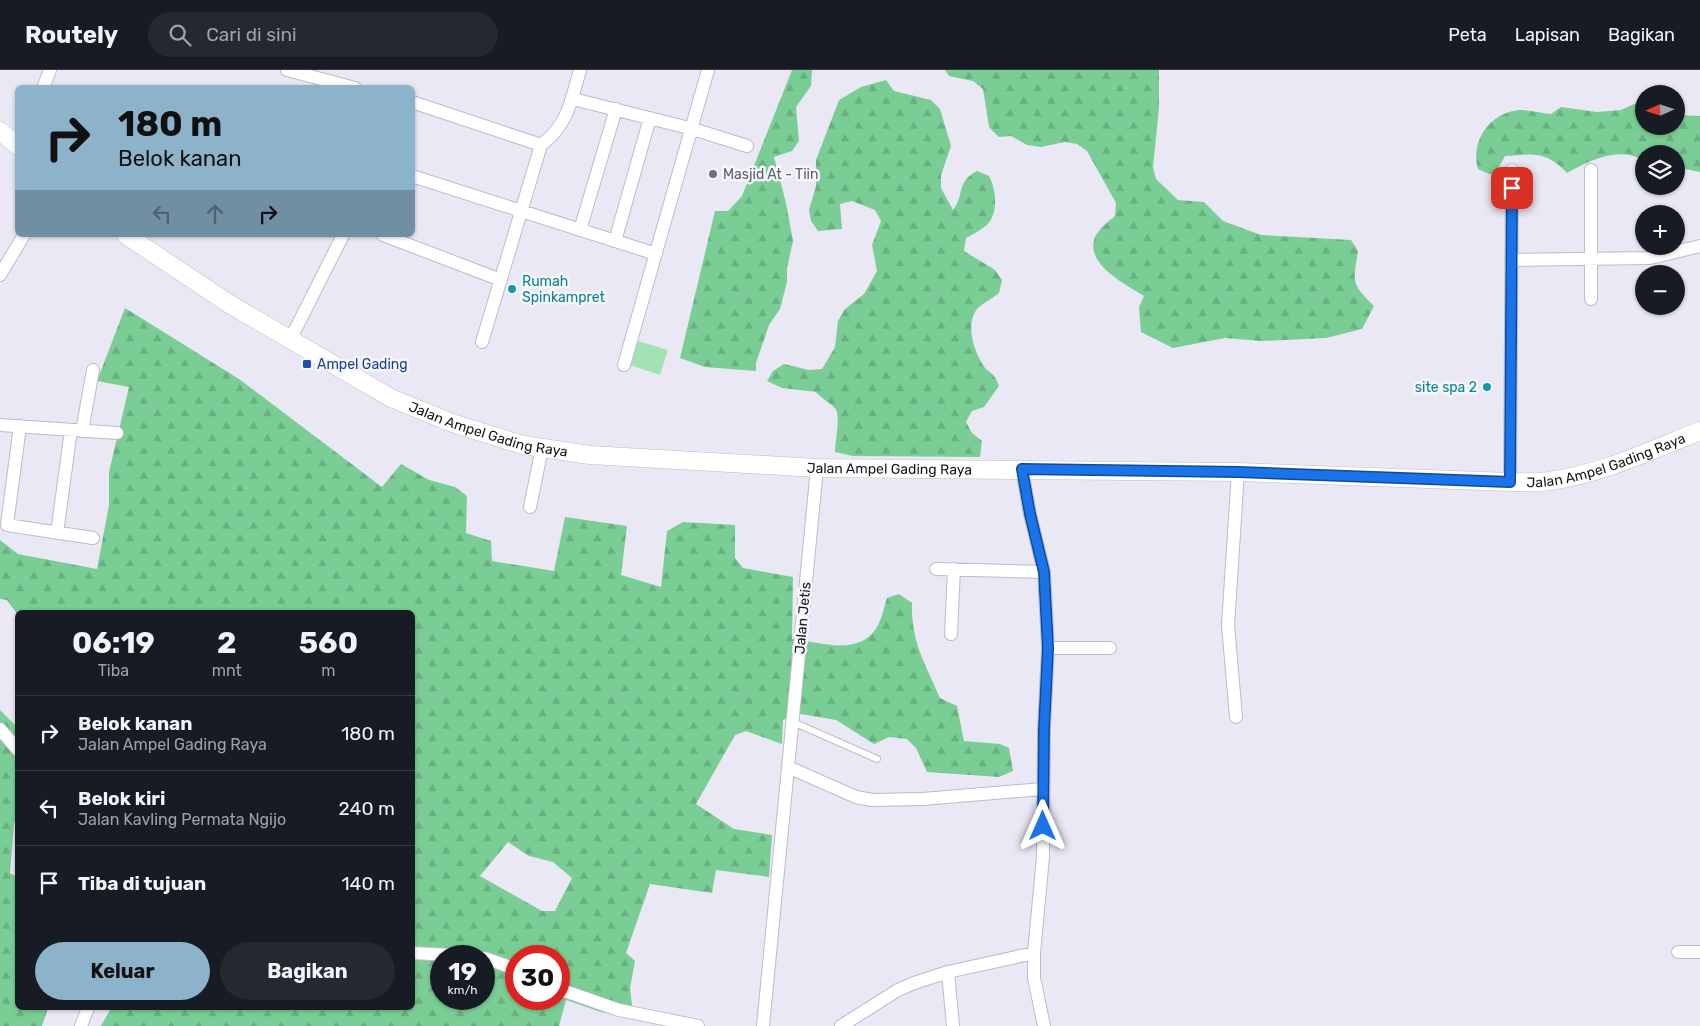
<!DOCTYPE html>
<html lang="id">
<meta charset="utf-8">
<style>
:root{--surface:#171b24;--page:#242831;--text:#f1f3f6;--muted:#9ea1a6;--line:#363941;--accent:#8db3cb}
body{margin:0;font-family:Rubik,sans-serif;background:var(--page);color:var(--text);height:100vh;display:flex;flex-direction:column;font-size:19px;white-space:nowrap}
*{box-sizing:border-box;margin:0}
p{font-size:16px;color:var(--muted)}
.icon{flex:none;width:28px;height:28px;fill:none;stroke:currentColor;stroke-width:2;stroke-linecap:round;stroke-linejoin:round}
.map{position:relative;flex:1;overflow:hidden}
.sheet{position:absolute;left:15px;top:540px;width:400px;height:400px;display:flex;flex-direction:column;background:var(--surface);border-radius:8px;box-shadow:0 1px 4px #0004}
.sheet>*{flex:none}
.banner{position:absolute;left:15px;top:15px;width:400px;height:152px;border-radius:8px;box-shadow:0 1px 4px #0004;background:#8db3cb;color:#111;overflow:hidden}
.needle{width:32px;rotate:267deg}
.fabs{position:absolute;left:1635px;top:15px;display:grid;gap:10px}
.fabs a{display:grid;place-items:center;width:50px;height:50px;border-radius:50%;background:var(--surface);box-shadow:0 1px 4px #0004;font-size:25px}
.speed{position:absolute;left:430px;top:875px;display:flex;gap:10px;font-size:25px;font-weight:700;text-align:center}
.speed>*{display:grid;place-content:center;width:65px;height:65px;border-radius:50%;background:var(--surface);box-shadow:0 1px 4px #0004;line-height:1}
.speed small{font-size:12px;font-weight:400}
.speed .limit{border:8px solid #d22;background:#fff;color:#111}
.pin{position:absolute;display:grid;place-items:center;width:42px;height:42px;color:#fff;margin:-21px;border-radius:10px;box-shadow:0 2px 8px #0006}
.me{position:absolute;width:55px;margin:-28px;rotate:0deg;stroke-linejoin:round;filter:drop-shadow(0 0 4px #0008)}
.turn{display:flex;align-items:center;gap:18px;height:105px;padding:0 20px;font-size:22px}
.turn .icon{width:65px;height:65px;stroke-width:2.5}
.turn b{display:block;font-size:35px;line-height:42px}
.lanes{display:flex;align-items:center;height:48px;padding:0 20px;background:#0003;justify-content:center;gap:25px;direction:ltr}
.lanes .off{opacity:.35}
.eta{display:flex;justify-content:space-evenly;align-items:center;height:85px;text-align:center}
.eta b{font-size:30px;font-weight:700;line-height:35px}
.action{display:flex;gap:10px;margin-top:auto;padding:10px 20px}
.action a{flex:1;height:58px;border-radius:30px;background:var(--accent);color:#111;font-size:20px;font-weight:700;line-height:58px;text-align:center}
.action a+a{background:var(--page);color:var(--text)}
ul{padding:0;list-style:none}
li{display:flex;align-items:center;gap:15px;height:75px;padding:0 20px;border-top:1px solid var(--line)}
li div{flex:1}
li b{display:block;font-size:19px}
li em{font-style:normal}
header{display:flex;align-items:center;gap:30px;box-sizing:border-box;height:70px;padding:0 25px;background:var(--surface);border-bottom:1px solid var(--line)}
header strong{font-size:24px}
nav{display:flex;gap:28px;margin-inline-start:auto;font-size:18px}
.search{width:350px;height:45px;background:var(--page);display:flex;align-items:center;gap:12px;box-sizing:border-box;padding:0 18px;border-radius:28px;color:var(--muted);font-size:19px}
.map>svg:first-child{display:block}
.grass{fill:#a3e2b5}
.forest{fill:url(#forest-firs);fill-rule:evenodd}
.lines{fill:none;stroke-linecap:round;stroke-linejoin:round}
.service-casing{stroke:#bdbcc8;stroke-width:8}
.minor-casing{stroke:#bdbcc8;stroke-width:14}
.secondary-casing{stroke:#bdbcc8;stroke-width:19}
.service{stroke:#fff;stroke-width:6}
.minor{stroke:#fff;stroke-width:12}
.secondary{stroke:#fff;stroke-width:18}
.route-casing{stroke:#114b97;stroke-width:12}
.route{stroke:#1a73e8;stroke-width:9}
.worship-dot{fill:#6b7280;stroke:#f6f6fd;stroke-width:2}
.culture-dot{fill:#0f9aa8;stroke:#f6f6fd;stroke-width:2}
.transit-dot{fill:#1a4fb4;stroke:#f6f6fd;stroke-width:2}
.labels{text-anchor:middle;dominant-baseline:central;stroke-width:5;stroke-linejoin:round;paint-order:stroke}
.worship-label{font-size:14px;fill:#5b616d;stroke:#f6f6fd;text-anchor:start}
.culture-label{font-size:14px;fill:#0d838f;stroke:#f6f6fd;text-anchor:start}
.transit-label{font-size:14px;fill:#164399;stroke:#f6f6fd;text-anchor:start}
.street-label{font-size:14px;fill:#16161a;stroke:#f6f6fd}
</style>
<header>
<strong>Routely</strong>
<div class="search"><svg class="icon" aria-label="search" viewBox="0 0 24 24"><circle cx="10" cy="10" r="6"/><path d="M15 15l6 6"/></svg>Cari di sini</div>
<nav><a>Peta</a><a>Lapisan</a><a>Bagikan</a></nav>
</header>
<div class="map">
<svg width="1700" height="956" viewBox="0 0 1700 956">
<defs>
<pattern id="forest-firs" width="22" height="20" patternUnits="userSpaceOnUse" patternTransform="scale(1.25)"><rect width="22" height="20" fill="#7ace95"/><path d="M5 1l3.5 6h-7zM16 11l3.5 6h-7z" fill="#69b080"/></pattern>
</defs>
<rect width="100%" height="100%" fill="#e9e8f4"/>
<path class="grass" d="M638 271 668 280 660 305 630 295Z"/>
<path class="forest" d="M792 0H812L811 16 796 37 799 71 792 81 774 87 786 133 793 171 787 198V212L780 239 769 255 756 293V301L705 297 680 288 715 141H728L742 126Z
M945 0H1159V38L1153 97 1156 109 1178 130 1204 132 1223 151 1261 165 1351 170 1358 181C1353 213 1351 213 1374 236L1362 259 1326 268 1262 271 1225 268 1173 278 1141 262 1139 237 1144 226C1125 214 1082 193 1096 165 1100 158 1109 151 1115 146L1116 133 1087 81 1077 74 1065 72 1041 77 1027 75 1011 66 999 67 989 57 983 19 973 11 949 6Z
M886 10 894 21 931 30 940 39 951 76 941 105V118L953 140C966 123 955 113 977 101L989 106C996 119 999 143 987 155 981 160 973 164 966 168L964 181 995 200 1002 210 999 223C993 228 983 233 977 239 965 254 974 281 983 295 989 305 993 299 999 316L984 337 972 341 966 352 972 363 982 371 980 387 853 386 835 382C835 372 841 345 835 338 829 332 822 329 816 322L782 318 767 311 773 301 784 294 809 300 822 299 835 277 838 251 845 239 864 224 877 201 872 175 881 151 875 140 852 131 840 134 842 159 818 161 811 151 809 140 816 116V90L839 30 861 17Z
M1643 30 1644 56H1676V45L1700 46V102L1676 97V84H1644V91C1619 75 1589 91 1567 103 1546 81 1534 84 1505 86L1496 102 1489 104 1478 99C1470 71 1490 42 1520 40 1530 40 1541 43 1551 44L1561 37 1597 42 1621 40Z
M125 238 239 309 382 417 401 394 429 410 455 417 467 426 466 463 491 471 492 491 554 501 565 447 627 456 621 505 661 517 667 461 683 452 735 455V488L743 498 793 507 792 569C820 572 859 587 877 557 882 549 884 537 887 528L899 524 912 533C911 572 925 593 940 628L957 636 964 671 1000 674 1009 678 1013 701 999 707 927 702 916 678 907 669 889 667 874 674 836 650 801 644 783 650 782 674 746 661 735 665 696 734 734 759 772 765 769 807 716 800 712 823 650 814 626 883 635 891 630 918 632 935 621 946 601 942 566 930 559 956H101L111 938H412V542L17 544 7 530 0 529V470L18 484 97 499 109 435V402L129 317 97 311ZM508 772 529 786 553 792 572 808 555 841H542L480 806ZM441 886H484V929H441ZM516 886H559V929H516Z
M0 640 17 657V747L14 754 10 803 17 807 18 938H48L42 956H0Z"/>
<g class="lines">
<defs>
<path id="service" d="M793 652 877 689"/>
<path id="minor" d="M287 0 355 18
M43 18 50 0
M577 30 693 59 747 76
M412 32 541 75
M541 75C568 55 571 31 580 0
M412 106 656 184
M580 160 616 39
M383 165 501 210
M615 171 650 48
M1512 190 1650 188 1700 176
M0 205 24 165
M1591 229V100
M291 268 343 165
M482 272 541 75
M624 295 708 0
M0 355 117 363
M20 356 7 455 93 468
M82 361 93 300
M1022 399 1030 444 1044 502 1048 578 1044 659 1043 787 1034 883V908L1044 956
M1510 412 1512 100
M530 437 542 378
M57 463 71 360
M936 499 1044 502
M951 564 954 499
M1048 578H1110
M1236 647 1228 555 1238 402
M0 659 18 680
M788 697 856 727 872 730 923 729 1043 719
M1678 882H1700
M412 883 474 886
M484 888 516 899
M559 919 619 940 698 956
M81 956 88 938
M763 956 817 398
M841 956 898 920 914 913 948 902
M953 956 948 902 1034 883"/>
<g id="secondary">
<path d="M0 61 18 76"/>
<path id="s1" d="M126 165 231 235 391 328 452 353 523 375 590 385 817 398 1238 402 1510 412C1523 412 1537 413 1549 411 1602 404 1651 380 1700 361"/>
</g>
</defs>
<use href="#service" class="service-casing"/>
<use href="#minor" class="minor-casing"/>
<use href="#secondary" class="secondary-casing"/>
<use href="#service" class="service"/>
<use href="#minor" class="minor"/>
<use href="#secondary" class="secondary"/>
</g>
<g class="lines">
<defs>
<path id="route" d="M1043 756 1044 659 1048 578 1044 502 1030 444 1022 399 1238 402 1510 412 1512 118"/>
</defs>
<use href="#route" class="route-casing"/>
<use href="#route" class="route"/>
</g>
<circle class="worship-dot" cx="713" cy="104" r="5"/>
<g class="culture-dot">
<circle cx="512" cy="219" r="5"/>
<circle cx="1487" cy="317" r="5"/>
</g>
<rect class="transit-dot" x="302" y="289" width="10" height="10" rx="2.5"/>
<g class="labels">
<g class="worship-label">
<text x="723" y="104">Masjid At - Tiin</text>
</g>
<g class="culture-label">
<text x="522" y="211">Rumah<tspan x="522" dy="16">Spinkampret</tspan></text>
<text x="1477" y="317" text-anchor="end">site spa 2</text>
</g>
<g class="transit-label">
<text x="317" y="294">Ampel Gading</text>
</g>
<g class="street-label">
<text stroke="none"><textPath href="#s1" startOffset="414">Jalan Ampel Gading Raya</textPath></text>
<text stroke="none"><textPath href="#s1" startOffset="1539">Jalan Ampel Gading Raya</textPath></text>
<text stroke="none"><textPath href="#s1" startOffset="819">Jalan Ampel Gading Raya</textPath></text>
<text transform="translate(803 548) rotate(-85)">Jalan Jetis</text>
</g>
</g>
</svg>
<div class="fabs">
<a><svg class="needle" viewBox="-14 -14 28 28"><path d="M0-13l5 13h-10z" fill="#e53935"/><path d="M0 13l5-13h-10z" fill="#9ea1a6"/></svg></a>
<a><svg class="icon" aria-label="layers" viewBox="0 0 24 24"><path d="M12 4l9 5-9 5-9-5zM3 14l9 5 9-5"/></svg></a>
<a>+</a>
<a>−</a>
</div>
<div class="speed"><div>19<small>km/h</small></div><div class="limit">30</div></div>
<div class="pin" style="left:1512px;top:118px;background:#d93025"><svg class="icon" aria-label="arrive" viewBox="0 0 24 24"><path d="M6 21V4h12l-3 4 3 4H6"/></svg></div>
<svg class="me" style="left:1043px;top:756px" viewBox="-20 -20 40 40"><path d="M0-17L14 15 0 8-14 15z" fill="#1a73e8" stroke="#fff" stroke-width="4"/></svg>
<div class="banner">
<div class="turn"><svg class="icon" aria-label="right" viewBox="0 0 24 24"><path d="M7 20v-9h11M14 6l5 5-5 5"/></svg><div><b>180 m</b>Belok kanan</div></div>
<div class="lanes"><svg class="icon off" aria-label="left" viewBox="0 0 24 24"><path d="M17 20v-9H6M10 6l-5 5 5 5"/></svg><svg class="icon off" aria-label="ahead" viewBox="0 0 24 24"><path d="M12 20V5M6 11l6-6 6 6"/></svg><svg class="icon" aria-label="right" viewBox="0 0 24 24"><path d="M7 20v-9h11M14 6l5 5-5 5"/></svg></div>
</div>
<section class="sheet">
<div class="eta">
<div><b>06:19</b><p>Tiba</p></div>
<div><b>2</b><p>mnt</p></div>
<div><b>560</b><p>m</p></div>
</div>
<ul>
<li><svg class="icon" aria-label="right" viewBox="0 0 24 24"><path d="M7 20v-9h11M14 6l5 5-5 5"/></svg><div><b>Belok kanan</b><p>Jalan Ampel Gading Raya</p></div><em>180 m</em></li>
<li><svg class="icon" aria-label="left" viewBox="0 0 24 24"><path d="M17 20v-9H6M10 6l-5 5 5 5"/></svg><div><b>Belok kiri</b><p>Jalan Kavling Permata Ngijo</p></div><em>240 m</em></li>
<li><svg class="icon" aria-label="arrive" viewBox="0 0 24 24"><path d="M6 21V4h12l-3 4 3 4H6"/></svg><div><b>Tiba di tujuan</b></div><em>140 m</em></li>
</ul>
<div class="action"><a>Keluar</a><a>Bagikan</a></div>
</section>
</div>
